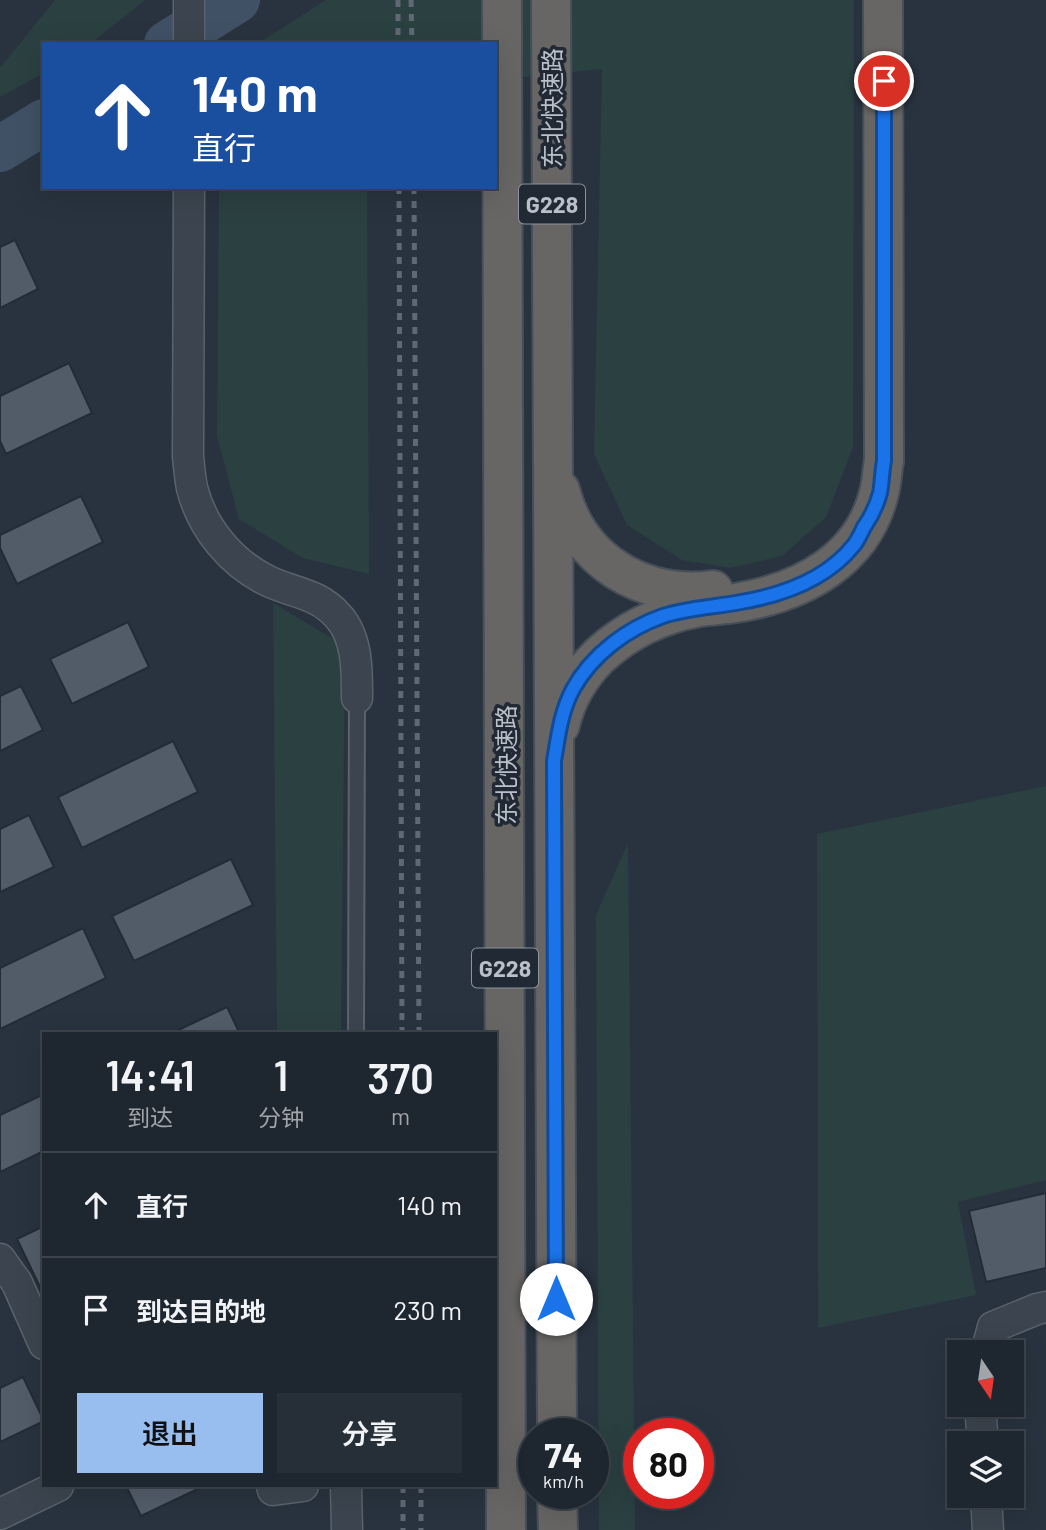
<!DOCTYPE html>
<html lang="zh">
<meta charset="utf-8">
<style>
:root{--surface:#1e262f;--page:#262e37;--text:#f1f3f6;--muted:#a1a5aa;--line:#3c434b;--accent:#98bdef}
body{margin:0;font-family:Barlow,"Noto Sans SC",sans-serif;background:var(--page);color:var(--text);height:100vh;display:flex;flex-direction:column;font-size:26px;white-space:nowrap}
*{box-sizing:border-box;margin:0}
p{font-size:23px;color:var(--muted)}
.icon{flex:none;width:38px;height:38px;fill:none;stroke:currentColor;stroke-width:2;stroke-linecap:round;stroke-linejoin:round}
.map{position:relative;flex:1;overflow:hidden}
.details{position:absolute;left:42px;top:1032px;width:455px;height:455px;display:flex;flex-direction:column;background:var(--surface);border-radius:0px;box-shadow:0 7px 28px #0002,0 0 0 2px var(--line)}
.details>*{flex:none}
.hud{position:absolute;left:42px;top:42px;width:455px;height:147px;border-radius:0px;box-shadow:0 7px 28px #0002,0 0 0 2px var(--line);background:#1a4fa0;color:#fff;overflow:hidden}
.needle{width:46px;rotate:167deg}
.fabs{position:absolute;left:947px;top:1340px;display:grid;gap:14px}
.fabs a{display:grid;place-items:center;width:77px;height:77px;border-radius:0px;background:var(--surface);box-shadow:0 7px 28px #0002,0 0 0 2px var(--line);font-size:35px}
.speed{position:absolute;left:518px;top:1418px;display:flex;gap:14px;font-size:35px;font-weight:700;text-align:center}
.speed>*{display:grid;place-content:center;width:91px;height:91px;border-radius:50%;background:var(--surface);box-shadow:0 7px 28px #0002,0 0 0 2px var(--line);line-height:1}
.speed small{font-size:18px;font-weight:400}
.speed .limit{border:10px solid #d22;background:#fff;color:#111}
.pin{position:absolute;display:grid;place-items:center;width:60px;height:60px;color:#fff;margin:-30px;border:4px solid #fff;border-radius:50%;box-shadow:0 2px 7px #0007}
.me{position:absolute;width:77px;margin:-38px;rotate:0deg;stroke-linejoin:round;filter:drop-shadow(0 0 5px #0008)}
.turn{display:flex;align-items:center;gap:24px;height:147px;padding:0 35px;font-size:32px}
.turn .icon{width:91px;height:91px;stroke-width:2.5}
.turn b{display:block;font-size:49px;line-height:60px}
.eta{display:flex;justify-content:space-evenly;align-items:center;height:119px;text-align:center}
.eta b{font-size:42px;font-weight:600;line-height:49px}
.action{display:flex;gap:14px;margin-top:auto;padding:14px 35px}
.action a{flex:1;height:80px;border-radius:0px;background:var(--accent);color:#111;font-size:28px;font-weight:600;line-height:80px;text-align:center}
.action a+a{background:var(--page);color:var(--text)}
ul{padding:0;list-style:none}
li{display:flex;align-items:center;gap:21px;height:105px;padding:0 35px;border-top:2px solid var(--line)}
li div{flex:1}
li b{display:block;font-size:26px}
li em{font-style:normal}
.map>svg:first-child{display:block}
.green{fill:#2b4041}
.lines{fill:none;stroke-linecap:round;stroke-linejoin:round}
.river{stroke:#405166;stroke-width:46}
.building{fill:#525c69;stroke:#232c36;stroke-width:2}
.service-casing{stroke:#5a636c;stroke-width:18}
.minor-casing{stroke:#5a636c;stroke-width:33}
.trunk-casing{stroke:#475059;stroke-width:42}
.service{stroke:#3c454f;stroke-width:14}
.minor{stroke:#3c454f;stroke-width:30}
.trunk{stroke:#676664;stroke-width:38}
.rail{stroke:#5f6975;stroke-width:5;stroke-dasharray:7 7;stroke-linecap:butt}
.route-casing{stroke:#114b97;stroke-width:18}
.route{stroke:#1a73e8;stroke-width:12}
.labels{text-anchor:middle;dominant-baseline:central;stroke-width:7;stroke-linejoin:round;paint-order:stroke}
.shield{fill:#212a34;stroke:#8b939c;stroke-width:2}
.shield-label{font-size:23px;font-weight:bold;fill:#b9c0c9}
.street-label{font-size:24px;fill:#b9c0c9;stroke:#212a34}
</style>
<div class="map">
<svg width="1046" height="1530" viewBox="0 0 1046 1530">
<rect width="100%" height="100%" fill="#28333f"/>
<path class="green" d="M55 0H145L90 44H44V73L0 97V68Z
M326 0H854L853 447 826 517 782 556 730 568 682 560 627 525 594 454 602 69 495 80V44H257Z
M219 187H367L369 574 303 558 239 519 217 436Z
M273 603 345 646 341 1034H277Z
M1046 786V1180L958 1202 976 1295 818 1328 817 834Z
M628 843 635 1530H599L596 915Z"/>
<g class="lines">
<path class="river" d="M167 44 237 0
M0 149 44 122"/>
</g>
<path class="building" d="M15 240 38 289 0 308V247Z
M69 363 92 413 6 454 0 441V396Z
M81 496 103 542 17 584 0 548V535Z
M128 622 149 667 72 704 50 659Z
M21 686 43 730 0 751V696Z
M173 741 198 792 82 848 58 797Z
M29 815 54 867 0 892V829Z
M231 859 253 905 134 961 112 916Z
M83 928 106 978 0 1029V968Z
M227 1007 240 1034H170Z
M44 1094V1151L0 1172V1115Z
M1046 1193V1268L986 1282 969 1211Z
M44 1226V1288L41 1289 17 1239Z
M23 1377 44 1421 0 1442V1388Z
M126 1486H204L141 1516Z"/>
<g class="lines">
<defs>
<path id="service" d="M356 1034 357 698"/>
<path id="minor" d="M189 0V44
M189 187 188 456C189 466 190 478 192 488 202 528 231 563 268 581 293 593 318 593 338 616 358 638 357 671 357 698
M0 1259 17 1283 44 1344
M986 1353 993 1327 1037 1309 1046 1307
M980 1405 983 1444
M272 1486 273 1490 303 1486
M346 1486 347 1530
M986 1496 988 1530
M0 1514 58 1486"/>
<path id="trunk" d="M502 0 506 1530
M551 0 557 1433
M560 490C578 561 642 599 713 590
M560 725C566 698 580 675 599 656 627 630 661 614 699 607 713 605 727 605 741 602 804 591 863 559 879 493 882 482 882 471 884 461L883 0
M557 1493 558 1530"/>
</defs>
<use href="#service" class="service-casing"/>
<use href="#minor" class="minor-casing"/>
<use href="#trunk" class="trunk-casing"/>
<use href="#service" class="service"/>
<use href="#minor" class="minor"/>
<use href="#trunk" class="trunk"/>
<path class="rail" d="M398 0V44
M411 0 412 44
M399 187 402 1034
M414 187 419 1034
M403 1486V1530
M421 1486V1530"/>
</g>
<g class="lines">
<defs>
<path id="route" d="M556 1299 554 761C558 737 561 711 573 689 592 655 626 629 663 616 688 608 715 607 741 602 782 595 827 579 854 545 858 540 861 533 864 527 871 517 877 504 880 493 882 483 882 471 884 461V81"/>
</defs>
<use href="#route" class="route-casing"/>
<use href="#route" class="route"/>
</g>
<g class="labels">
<g class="shield">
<rect x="519" y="184.5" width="66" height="39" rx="5"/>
<rect x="472" y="948.5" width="66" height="39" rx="5"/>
</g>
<g class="shield-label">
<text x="552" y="204">G228</text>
<text x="505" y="968">G228</text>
</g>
<g class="street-label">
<text transform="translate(551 108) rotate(-90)">东北快速路</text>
<text transform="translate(505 765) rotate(-90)">东北快速路</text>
</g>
</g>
</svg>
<div class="fabs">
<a><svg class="needle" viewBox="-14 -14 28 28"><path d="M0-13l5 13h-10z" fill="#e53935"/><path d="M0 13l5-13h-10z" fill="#a1a5aa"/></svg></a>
<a><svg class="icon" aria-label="layers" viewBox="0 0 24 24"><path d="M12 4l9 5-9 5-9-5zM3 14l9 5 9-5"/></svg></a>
</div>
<div class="speed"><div>74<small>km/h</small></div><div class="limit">80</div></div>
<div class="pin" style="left:884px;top:81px;background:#d93025"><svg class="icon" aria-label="arrive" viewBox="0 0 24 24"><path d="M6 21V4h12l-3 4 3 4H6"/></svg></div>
<svg class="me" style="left:556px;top:1299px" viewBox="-20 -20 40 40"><circle r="19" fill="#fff"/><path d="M0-13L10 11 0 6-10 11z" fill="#1a73e8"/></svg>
<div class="hud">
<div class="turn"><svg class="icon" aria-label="ahead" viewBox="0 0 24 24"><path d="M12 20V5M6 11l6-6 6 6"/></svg><div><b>140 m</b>直行</div></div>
</div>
<section class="details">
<div class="eta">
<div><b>14:41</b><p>到达</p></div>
<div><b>1</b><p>分钟</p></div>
<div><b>370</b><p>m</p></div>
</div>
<ul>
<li><svg class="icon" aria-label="ahead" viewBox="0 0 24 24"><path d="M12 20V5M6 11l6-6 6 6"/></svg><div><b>直行</b></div><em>140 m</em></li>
<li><svg class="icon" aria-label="arrive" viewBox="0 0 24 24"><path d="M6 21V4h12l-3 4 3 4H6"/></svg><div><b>到达目的地</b></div><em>230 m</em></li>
</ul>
<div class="action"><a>退出</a><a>分享</a></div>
</section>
</div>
